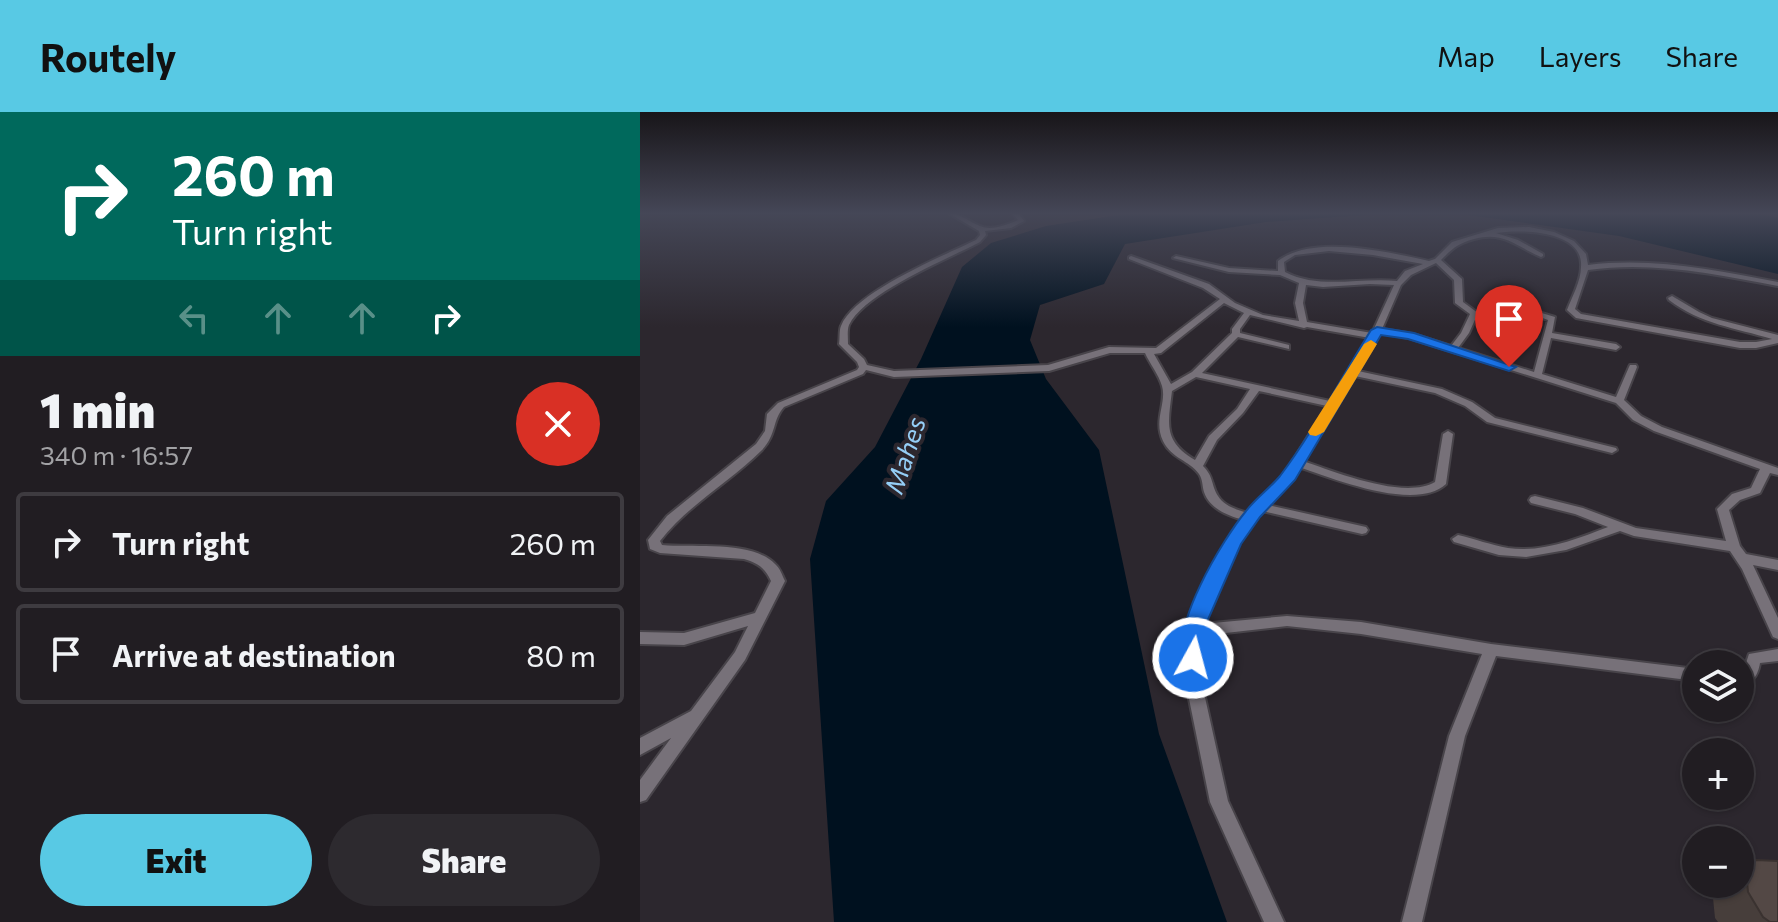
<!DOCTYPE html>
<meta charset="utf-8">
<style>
:root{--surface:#211d22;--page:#2d2a2f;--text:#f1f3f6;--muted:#a2a2a5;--line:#3e3b40;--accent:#58c9e4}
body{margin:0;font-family:Commissioner,sans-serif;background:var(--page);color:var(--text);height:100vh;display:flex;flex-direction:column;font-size:30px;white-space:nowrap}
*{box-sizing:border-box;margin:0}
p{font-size:26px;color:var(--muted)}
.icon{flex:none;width:44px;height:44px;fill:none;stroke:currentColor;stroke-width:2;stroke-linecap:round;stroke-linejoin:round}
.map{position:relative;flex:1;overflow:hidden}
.sheet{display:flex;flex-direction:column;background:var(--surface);width:640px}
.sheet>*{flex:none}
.top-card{background:#00695c;color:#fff;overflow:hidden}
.tools{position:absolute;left:1042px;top:538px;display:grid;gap:16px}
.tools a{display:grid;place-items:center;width:72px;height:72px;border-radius:50%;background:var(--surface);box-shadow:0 2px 6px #0004,0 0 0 2px var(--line);font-size:40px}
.pin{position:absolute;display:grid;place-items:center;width:68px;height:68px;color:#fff;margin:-82px -34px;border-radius:50% 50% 50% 0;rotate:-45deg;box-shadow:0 0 8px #0007}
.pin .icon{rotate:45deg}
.me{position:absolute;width:88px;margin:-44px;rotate:7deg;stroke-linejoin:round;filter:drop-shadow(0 0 6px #0008)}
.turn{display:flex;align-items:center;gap:28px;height:168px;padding:0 40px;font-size:36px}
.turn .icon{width:104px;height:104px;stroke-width:2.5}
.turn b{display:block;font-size:56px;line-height:68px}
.lanes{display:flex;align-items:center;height:76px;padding:0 40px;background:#0003;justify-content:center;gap:40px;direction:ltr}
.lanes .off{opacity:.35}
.round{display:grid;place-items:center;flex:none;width:84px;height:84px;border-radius:42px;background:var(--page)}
.head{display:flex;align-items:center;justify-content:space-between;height:136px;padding:0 40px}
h1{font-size:48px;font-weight:800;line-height:60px}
.action{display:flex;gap:16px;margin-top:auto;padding:16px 40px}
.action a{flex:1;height:92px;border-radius:48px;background:var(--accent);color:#111;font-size:32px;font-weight:800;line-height:92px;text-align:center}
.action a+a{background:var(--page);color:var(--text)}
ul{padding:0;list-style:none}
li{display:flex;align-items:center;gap:24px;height:100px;margin:0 16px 12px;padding:0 24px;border:4px solid var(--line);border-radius:8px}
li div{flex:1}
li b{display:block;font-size:30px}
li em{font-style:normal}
header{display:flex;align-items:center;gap:48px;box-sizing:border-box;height:112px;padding:0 40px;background:var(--accent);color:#111}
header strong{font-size:38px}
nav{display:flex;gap:44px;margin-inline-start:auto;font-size:28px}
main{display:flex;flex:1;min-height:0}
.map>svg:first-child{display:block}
.water{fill:#00111f}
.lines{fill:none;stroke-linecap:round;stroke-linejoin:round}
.street-casing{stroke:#48444a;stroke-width:4}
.street{fill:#777179;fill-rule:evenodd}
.wall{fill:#473e3b}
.building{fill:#534845;stroke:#3a3230;stroke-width:2}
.route{fill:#1a73e8;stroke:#114b97;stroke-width:2}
.slow{fill:#f59e0b}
.labels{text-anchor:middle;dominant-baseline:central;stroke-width:8;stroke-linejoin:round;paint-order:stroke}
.water-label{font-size:26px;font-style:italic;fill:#95cef6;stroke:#2c272e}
</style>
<header>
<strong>Routely</strong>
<nav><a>Map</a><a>Layers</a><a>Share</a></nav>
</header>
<main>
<section class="sheet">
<div class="top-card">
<div class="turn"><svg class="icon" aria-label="right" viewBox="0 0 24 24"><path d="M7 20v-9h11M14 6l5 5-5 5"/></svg><div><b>260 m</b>Turn right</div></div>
<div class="lanes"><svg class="icon off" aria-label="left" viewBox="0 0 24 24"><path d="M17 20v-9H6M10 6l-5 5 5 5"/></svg><svg class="icon off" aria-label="ahead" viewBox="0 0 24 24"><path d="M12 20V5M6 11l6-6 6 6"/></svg><svg class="icon off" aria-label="ahead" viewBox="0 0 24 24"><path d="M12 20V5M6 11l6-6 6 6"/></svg><svg class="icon" aria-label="right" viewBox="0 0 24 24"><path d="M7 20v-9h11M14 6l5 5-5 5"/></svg></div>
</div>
<div class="head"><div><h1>1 min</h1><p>340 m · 16:57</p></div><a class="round" style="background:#d93025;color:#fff"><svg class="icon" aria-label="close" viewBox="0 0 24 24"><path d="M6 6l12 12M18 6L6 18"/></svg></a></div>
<ul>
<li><svg class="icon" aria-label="right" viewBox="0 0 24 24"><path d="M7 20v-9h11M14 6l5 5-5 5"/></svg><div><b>Turn right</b></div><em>260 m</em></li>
<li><svg class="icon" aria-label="arrive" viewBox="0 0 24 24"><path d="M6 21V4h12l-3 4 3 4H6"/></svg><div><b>Arrive at destination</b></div><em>80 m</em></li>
</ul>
<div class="action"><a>Exit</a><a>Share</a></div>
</section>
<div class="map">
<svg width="1138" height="810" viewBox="0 0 1138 810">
<rect width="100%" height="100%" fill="#2c272e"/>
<path class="water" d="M485 102H737L626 110 485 132 464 172 400 193 390 228 406 267 459 338 519 622 587 810H194L170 447 186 389 235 335 281 247 322 155 351 131 406 114Z
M821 102H1121L1138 106V162L979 124Z"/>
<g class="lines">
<defs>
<path id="street" d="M310 102C322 102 329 110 340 114 351 119 367 113 378 108L373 102H379L384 109 371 116 345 119 346 123 340 130C308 147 225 180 209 213 207 218 208 226 208 232L224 247 227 253 254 259 408 253 469 235 516 236 580 187 563 176 489 147V145L491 144 569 172 595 191 623 203 659 209 655 191 659 171 640 163 589 160 533 146 536 144 589 156 638 159V149C673 122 748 140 789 149L795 147 812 130 858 116 889 115 914 120 934 129 946 142 948 153C1013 145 1075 158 1138 170V174C1075 162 1012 149 948 158L935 197 941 202 1100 230H1116L1132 227C1096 216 1060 212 1029 188L1028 186 1032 184 1059 200 1072 206 1138 223V231L1116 236H1100L936 206 927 198C932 185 941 169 941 155 944 118 880 117 856 121L878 128 903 142V144L901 145C876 134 863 119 834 127 817 132 813 136 801 148L822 167 823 190 838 201 829 221 818 236 894 260 908 208 881 198 885 196 915 205 912 221 976 232 980 235 976 238 911 226 902 262 976 285 989 255 990 253H996L997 255 984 288 1001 304 1022 315 1138 356V363L1130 361 1120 381 1100 388 1089 398 1100 434 1106 442 1138 448V458L1113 453 1138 506V527L1133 525 1102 457 1090 439 994 424 980 419 926 438 886 445 859 443 814 430 812 427 818 423C835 427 851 433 868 436 902 441 937 427 968 415L935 402 891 391 889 388 891 385 895 384 943 396 996 416 1086 429 1077 397 1092 382 1111 376 1120 357 1014 319 993 308 976 291 769 226 740 221 718 259 802 277 832 290 855 306 976 336 977 338 972 341 847 310 825 294 795 281 715 264 663 349C695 360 764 388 795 370L803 322 808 319 813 322 806 372C776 400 694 367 659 355L650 370 628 393 726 415 728 418 726 421 722 422 622 399 598 432 562 512 647 504 721 510 851 532 1056 557V569L856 544 825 624 782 810H762L809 624 842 542 721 522 647 514 559 524 562 572 588 689 644 810H624L570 690 546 572 545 519 586 431 603 408C587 403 570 397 564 380 562 374 563 368 559 362 549 348 532 347 523 329 513 308 527 291 522 274 519 263 510 252 505 241H470L409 259 254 265 226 258 223 262 144 295C132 308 137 322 122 338 90 370 49 392 20 429L22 433C54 436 112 428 135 452 140 456 142 463 145 469L105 548 6 688 0 690V668L31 626 0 643V626L51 599 95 540 108 514 44 533 0 532V520L44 521 115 501 131 469C125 456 118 451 104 447L20 441 10 437 8 428 27 404 116 332 125 319 127 302 138 291 217 258 219 255 217 250 199 232C200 227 199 218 201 214 214 180 303 144 336 128L340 123 339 119ZM689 139 733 143 783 152 765 159 757 169C719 165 680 178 645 160L644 150 655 143ZM796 151 814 168 815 191 830 202 821 221 811 234 773 222 742 217 761 173 771 163ZM730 172 754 173 732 221 667 210 663 191 666 173 683 175ZM584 191 604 201 592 217V221L552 260 531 272 514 242 521 241ZM610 203 664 216 667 215 730 226 690 289 562 261 598 225 649 237V233L600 221V217ZM556 265 610 277 597 297 569 324 555 348C523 329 528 312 532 279ZM619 279 687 294 642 366 608 401C597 398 584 394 578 384 571 373 574 365 563 354L577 328 603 301Z
M1138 537V549L1120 551C1118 563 1113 572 1100 572V560L1104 557 1109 542Z"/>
</defs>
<use href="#street" class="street-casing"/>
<use href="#street" class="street"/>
</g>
<path class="wall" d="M1116 748 1138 810H1078L1075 806 1073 786 1086 772H1100V761Z"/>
<path class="building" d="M1116 748 1138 749V810H1130L1123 805 1108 780 1106 759Z"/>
<linearGradient id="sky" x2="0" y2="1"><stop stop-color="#181519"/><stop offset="0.47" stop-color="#454757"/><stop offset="1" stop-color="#454757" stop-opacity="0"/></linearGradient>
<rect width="1138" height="215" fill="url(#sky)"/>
<path class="route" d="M737 215 774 221 876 255 869 259 768 227 741 223 655 368 620 405 601 432 563 519 564 546 561 552 553 555 545 552C528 517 583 427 606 399 616 386 630 376 640 364 674 319 701 266 731 218Z"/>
<path class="slow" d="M731 228 737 232 684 320 676 324 670 323 668 320 724 232Z"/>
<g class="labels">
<g class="water-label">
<text transform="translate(264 343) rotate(-72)">Mahes</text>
</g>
</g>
</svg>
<div class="tools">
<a><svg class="icon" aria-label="layers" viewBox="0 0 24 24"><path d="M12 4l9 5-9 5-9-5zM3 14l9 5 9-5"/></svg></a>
<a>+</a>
<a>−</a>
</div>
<div class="pin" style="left:869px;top:255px;background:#d93025"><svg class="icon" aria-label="arrive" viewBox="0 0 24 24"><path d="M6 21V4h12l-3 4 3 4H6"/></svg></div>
<svg class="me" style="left:553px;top:546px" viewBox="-20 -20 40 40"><circle r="17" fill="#1a73e8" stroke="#fff" stroke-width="3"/><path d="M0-11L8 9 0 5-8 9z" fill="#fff"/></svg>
</div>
</main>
